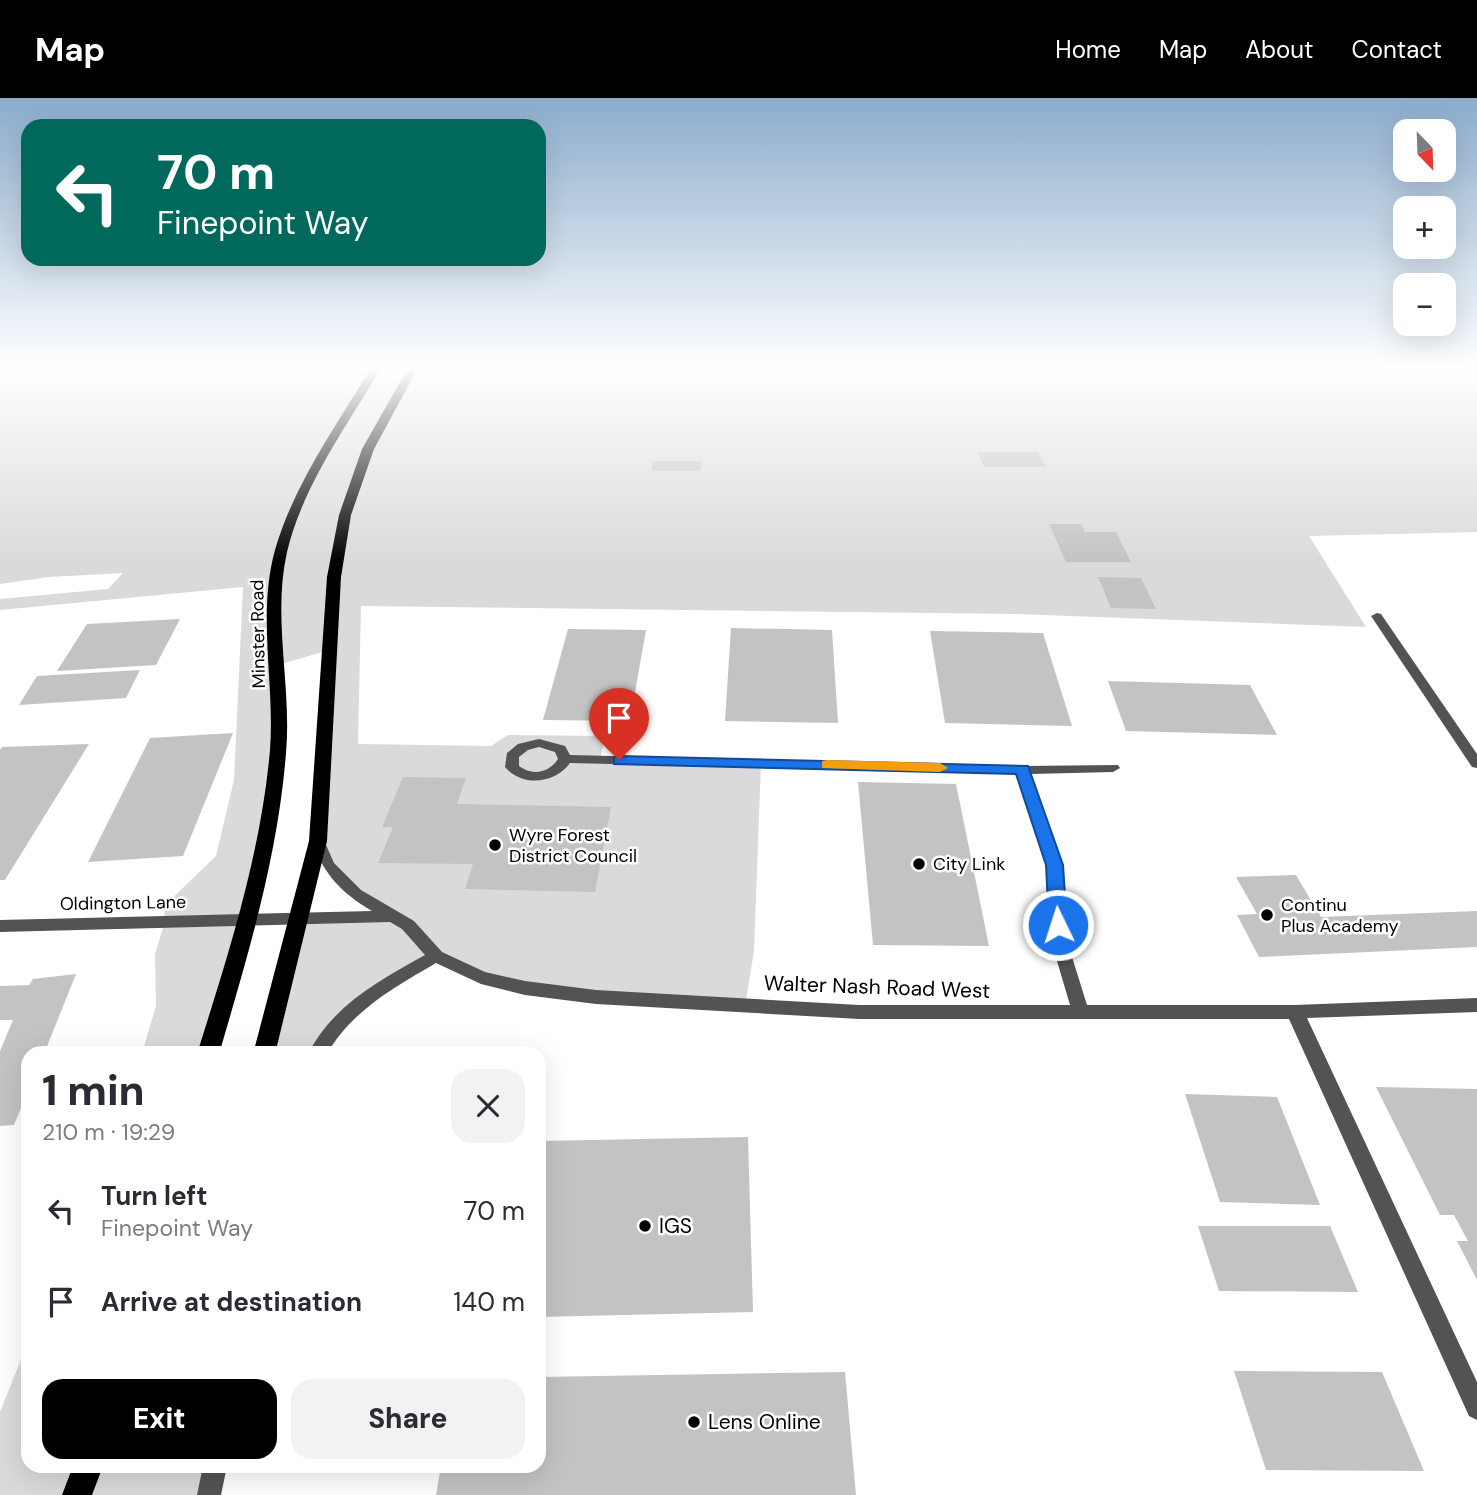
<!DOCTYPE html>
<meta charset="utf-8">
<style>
:root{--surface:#fff;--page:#f2f2f3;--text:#2b2b33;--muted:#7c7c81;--accent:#000}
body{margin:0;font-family:"DM Sans",sans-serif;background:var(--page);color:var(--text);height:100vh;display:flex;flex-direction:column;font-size:26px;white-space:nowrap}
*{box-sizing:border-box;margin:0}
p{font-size:23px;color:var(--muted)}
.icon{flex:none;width:38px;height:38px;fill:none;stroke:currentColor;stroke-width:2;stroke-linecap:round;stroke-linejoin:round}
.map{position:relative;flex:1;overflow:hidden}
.panel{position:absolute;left:21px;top:948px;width:525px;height:427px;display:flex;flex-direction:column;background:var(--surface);border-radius:21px;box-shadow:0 7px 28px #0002}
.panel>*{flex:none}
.hud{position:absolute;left:21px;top:21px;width:525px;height:147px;border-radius:21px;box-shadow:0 7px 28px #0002;background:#00695c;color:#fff;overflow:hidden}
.needle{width:46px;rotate:157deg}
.controls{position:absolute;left:1393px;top:21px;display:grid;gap:14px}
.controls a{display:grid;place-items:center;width:63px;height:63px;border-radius:14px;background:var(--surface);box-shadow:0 7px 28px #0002;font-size:35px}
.pin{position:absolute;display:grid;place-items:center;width:60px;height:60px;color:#fff;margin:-72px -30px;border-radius:50% 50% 50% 0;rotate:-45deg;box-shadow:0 0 7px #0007}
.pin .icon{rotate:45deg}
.me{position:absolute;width:77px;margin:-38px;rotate:356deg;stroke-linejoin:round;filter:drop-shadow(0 0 5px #0008)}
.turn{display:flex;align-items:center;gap:24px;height:147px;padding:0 21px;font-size:32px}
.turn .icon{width:91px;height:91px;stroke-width:2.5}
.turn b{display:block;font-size:49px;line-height:60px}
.round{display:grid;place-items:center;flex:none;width:74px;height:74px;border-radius:21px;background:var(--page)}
.headline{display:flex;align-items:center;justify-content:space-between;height:119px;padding:0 21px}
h1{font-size:42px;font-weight:800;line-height:52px}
.action{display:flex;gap:14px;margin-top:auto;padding:14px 21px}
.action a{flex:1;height:80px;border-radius:21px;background:var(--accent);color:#fff;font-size:28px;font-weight:800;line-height:80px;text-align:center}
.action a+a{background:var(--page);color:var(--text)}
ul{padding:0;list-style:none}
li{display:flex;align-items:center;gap:21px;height:91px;padding:0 21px}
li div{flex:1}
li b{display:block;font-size:26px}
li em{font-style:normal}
header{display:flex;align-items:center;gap:42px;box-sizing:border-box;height:98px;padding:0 35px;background:var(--accent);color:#fff}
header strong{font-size:33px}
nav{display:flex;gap:38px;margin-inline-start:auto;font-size:24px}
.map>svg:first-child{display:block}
.green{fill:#dadada}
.building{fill:#c3c3c3}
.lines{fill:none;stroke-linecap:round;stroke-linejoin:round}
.minor{fill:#535353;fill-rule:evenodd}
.primary{fill:#000;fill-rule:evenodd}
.route{fill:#1a73e8;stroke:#114b97;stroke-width:2}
.slow{fill:#f59e0b}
.poi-dot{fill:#000;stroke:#fff;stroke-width:2.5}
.labels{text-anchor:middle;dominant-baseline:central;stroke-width:5;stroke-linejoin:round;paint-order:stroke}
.street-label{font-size:18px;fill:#000;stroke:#fff}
.poi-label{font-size:18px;fill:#000;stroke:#fff;text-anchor:start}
.near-street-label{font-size:21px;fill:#000;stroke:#fff}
.near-poi-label{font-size:21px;fill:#000;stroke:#fff;text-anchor:start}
</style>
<header>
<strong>Map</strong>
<nav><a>Home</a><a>Map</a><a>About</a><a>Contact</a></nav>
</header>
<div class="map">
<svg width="1477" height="1397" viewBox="0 0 1477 1397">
<rect width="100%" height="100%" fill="#fff"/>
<path class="green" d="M0 270H1477V434L1309 438 1366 529 1017 516 361 508 358 646 491 648 508 637 605 638 600 661 761 665 754 853 745 908 525 890 436 858 383 891 317 955H264L299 822 390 818 356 796 318 743 329 552 278 567V656L208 955H142L156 908 155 856 165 823 164 808 216 758 234 682 243 489 0 512V501L108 491 123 475 49 479 0 486Z
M28 1244V1368L215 1369 209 1397H0V1314Z"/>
<path class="building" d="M978 354H1038L1046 369H984Z
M653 363H701V373H651Z
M1049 426H1081L1085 434H1116L1131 464H1066Z
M1098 479 1141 480 1156 511 1111 510Z
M180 521 156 567 57 573 87 526Z
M731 530 832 532 838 625 725 623Z
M568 531 646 532 630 623 543 622Z
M930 533 1043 535 1072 628 945 625Z
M140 572 126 600 19 607 37 578Z
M1108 583 1250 587 1277 637 1126 633Z
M233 635 183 758 88 764 150 640Z
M89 646 5 782H0V652L2 649Z
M403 679 466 680 457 706 611 709 595 794 465 791 473 766 378 765 393 729H382Z
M858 684 956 686 989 848 873 847Z
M1296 777 1321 819 1477 813V849L1259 859 1237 817 1257 816 1236 779Z
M76 876 44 956H28V993L14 1027 0 1028V953L13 922H0V888L29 887 33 881Z
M1376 989 1477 991V1182L1457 1143H1468L1454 1117H1440Z
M1185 996 1277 999 1320 1107 1220 1104Z
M748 1039 753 1214 539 1219V1043Z
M1198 1128H1330L1358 1194 1219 1193Z
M1234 1273 1382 1274 1424 1373 1266 1372Z
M845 1274 856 1397H436L441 1368H539V1279Z"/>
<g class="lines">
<path class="minor" d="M1377 515 1381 516 1477 656V670L1472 669 1371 518Z
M539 641 565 648 570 657 1023 668 1118 667 1120 670 1113 674 1031 676 1063 767 1068 846 1087 907H1295L1477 900V914L1307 920 1477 1284V1322L1469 1318 1289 921H859L596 906 525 897 481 886 436 865C395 889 351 913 327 956H308C333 907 380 882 425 857L402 831 390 824 0 834V822L372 813C340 794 325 777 311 743L318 738 323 740 334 765 361 792 414 823 442 854 485 874 525 883 596 892 859 907H1070L1052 846 1047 767 1018 676 570 665C555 686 522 689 505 669L507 655 518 646ZM539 649 555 654 558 661C549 675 532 678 519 668V659L528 652Z
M203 1368H227L221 1397H197Z"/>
<path class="primary" d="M371 270H381C347 328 303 387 287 454 272 520 292 589 286 655 278 758 248 857 219 956H197C228 857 261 756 270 652 275 586 257 517 275 452 294 386 336 328 371 270Z
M408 270H418L374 351 351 417 341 479 327 743 275 956H253L309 743 327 479 339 417 362 351Z
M73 1368H103L92 1397H62Z"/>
</g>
<linearGradient id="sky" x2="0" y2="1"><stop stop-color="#8baccc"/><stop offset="0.58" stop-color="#fff"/><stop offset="1" stop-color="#fff" stop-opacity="0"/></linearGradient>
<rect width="1477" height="465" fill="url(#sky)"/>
<path class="route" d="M619 658 1028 668 1063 767 1067 827 1058 833 1049 827 1046 767 1016 676 614 666V659Z"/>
<path class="slow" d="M827 662 940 665 948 670 940 674 822 670V663Z"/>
<g class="poi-dot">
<circle cx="495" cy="747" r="7"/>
<circle cx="919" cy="766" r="7"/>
<circle cx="1267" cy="817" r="7"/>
<circle cx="645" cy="1128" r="7"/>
<circle cx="694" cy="1324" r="7"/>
</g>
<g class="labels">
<g class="street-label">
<text transform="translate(258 536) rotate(-91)">Minster Road</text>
<text transform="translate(123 805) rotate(-1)">Oldington Lane</text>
</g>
<g class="poi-label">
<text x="509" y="737">Wyre Forest<tspan x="509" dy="21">District Council</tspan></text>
<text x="933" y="766">City Link</text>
<text x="1281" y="807">Continu<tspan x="1281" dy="21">Plus Academy</tspan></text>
</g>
<g class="near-street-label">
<text transform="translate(877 889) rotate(2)">Walter Nash Road West</text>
</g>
<g class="near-poi-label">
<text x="659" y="1128">IGS</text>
<text x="708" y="1324">Lens Online</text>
</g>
</g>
</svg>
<div class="controls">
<a><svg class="needle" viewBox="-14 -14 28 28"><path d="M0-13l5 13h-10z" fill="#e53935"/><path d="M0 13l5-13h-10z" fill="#7c7c81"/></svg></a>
<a>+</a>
<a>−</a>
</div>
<div class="pin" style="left:619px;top:662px;background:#d93025"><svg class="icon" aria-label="arrive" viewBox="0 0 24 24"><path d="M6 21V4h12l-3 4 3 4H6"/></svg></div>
<svg class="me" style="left:1058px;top:827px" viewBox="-20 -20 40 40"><circle r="17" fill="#1a73e8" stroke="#fff" stroke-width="3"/><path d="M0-11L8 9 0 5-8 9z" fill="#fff"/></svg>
<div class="hud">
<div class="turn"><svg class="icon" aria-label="left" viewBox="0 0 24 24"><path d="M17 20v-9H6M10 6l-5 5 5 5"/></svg><div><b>70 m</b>Finepoint Way</div></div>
</div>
<section class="panel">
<div class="headline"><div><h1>1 min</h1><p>210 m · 19:29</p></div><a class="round"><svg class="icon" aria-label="close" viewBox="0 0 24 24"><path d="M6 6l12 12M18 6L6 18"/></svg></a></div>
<ul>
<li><svg class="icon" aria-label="left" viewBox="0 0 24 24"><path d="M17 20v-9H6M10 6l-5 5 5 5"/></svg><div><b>Turn left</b><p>Finepoint Way</p></div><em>70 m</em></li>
<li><svg class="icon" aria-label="arrive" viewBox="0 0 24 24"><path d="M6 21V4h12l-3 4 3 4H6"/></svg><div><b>Arrive at destination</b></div><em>140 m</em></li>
</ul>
<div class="action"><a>Exit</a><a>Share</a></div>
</section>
</div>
